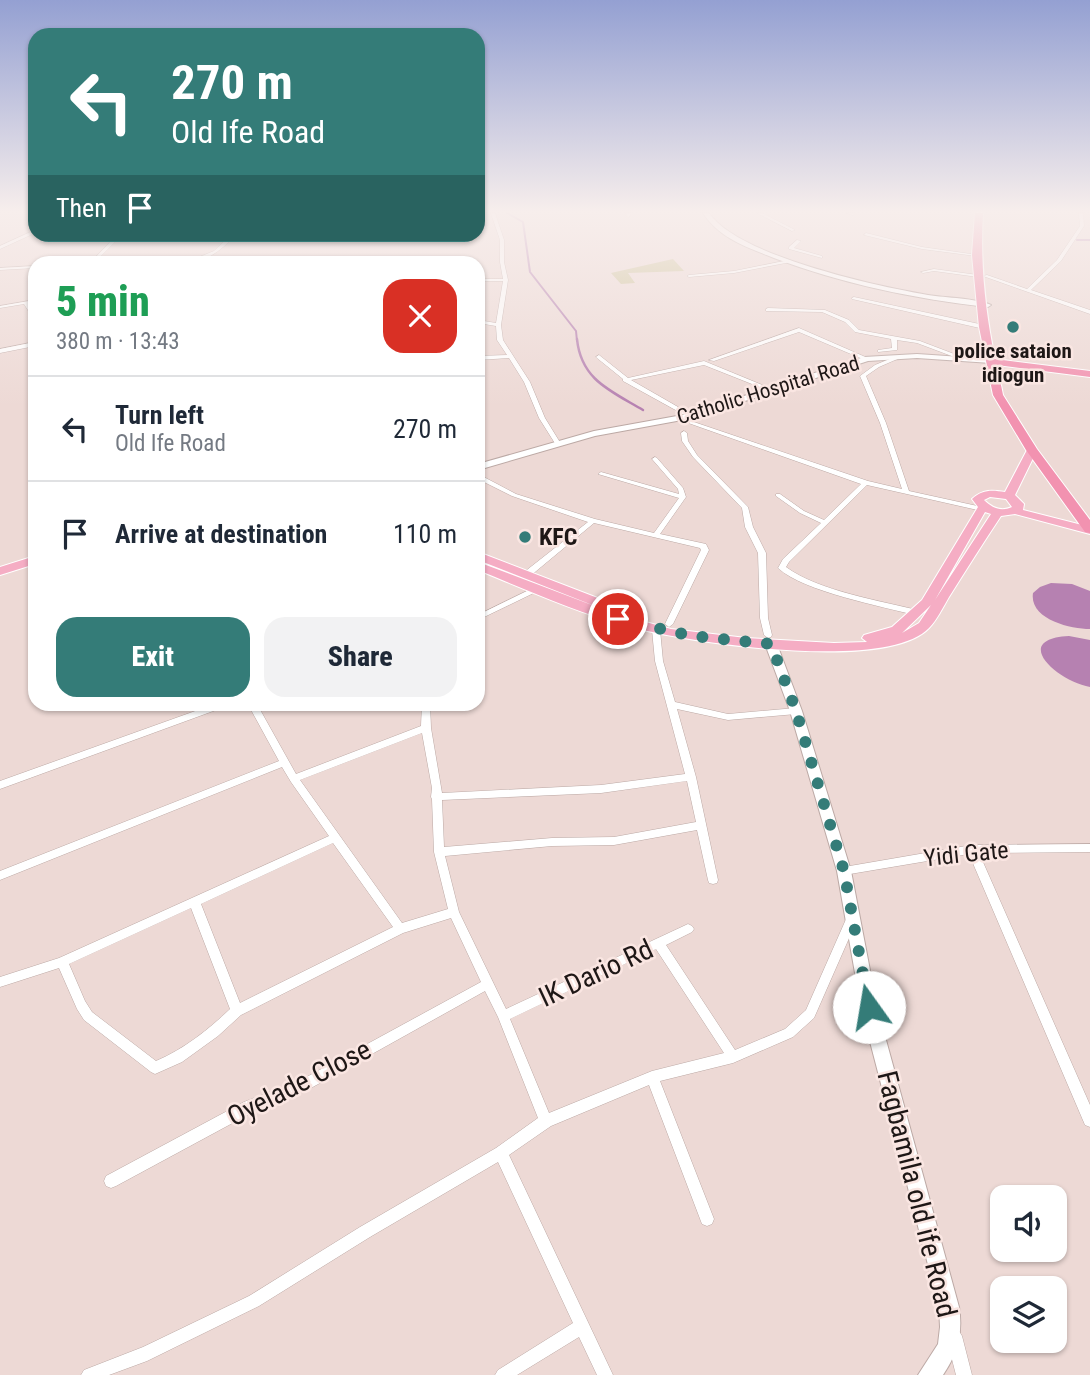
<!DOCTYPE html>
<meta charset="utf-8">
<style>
:root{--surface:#fff;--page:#f2f2f3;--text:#1f2937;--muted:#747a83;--line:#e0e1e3;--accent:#347c78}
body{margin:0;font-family:"Roboto Condensed",sans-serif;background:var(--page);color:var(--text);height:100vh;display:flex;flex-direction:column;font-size:26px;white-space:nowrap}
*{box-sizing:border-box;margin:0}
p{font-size:23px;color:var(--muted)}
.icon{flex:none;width:38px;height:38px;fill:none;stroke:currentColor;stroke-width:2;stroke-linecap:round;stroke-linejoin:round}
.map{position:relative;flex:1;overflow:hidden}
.details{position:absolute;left:28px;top:256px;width:457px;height:455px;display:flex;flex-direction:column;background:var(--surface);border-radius:21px;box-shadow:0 2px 5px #0004}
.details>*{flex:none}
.hud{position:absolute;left:28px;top:28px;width:457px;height:214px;border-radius:21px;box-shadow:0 2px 5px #0004;background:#347c78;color:#fff;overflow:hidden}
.fabs{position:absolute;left:990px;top:1185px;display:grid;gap:14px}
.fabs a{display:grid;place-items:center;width:77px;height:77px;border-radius:14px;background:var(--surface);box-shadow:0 2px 5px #0004;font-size:35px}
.pin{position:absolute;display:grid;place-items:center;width:60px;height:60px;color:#fff;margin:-30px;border:4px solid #fff;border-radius:50%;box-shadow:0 2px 7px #0007}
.me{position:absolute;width:77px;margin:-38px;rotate:347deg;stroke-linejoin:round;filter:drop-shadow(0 0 5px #0008)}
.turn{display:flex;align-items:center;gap:24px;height:147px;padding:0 28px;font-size:32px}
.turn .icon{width:91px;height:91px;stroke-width:2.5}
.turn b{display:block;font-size:49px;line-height:60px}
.then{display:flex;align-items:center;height:66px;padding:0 28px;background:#0003;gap:14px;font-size:26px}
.round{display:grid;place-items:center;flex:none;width:74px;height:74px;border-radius:21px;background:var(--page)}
.summary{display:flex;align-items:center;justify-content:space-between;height:119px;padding:0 28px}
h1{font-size:42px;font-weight:800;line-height:52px;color:#1e9e55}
.action{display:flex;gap:14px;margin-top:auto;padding:14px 28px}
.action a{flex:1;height:80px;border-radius:21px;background:var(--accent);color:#fff;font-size:28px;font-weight:800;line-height:80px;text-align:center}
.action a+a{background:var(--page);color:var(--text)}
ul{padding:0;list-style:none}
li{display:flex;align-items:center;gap:21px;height:105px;padding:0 28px;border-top:2px solid var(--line)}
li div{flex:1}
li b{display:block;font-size:26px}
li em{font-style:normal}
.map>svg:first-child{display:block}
.green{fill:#ccc297}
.water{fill:#b681b1}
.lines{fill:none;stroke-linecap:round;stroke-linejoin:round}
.stream-far1{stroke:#b681b1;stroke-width:2}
.stream{stroke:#b681b1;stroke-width:2.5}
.minor-casing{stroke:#bca9a5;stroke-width:1}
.tertiary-casing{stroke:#bca9a5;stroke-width:2}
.primary-casing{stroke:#fff;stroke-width:2}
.trunk-casing{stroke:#fff;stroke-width:2}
.minor{fill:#fff;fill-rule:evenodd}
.tertiary{fill:#fff;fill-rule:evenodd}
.primary{fill:#f5adc4;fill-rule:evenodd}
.trunk{fill:#f292b0;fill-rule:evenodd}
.route{stroke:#347c78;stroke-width:12;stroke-dasharray:0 21.6}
.poi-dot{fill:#347c78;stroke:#fae6e2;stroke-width:2.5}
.labels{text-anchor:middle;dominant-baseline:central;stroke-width:5;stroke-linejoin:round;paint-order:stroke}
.far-poi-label{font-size:21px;font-weight:bold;fill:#1e1716;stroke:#fae6e2}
.far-street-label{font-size:21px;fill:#1e1716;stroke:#fae6e2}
.poi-label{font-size:24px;font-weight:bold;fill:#1e1716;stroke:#fae6e2;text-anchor:start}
.street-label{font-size:24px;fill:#1e1716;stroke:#fae6e2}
.near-street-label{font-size:28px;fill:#1e1716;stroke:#fae6e2}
</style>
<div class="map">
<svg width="1090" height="1375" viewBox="0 0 1090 1375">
<rect width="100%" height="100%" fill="#edd9d5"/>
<path class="green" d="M673 259 684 271 628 273 635 283 621 284 611 273Z"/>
<path class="water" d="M1051 583 1072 584 1090 591V629C1070 629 1029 619 1033 593L1040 587Z
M1069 636 1090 640V687C1057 681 1010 639 1069 636Z"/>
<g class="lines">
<path class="stream-far1" d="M507 213 523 222 530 272 576 331 577 341
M1077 240H1090"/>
<path class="stream" d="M577 339C581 380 611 391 643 410"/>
<defs>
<path id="minor" d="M491 213H495L504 240V262L508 280 501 325 503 340 530 382 545 418 561 444 560 445H556L539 418 524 382 509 358 478 360V356L507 355 497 340 496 326 478 323V320L496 323 503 281H478V279H503L500 262V240Z
M627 213H631L629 217 626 216Z
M757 213H762L795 230 792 231Z
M846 213H854L855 214 853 215Z
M1079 213H1083L1084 226 1061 261 1031 290 1090 310V314L983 276 987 275 1027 289 1057 260 1080 226Z
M35 230V233L0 249V246Z
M866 233 922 247 978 255 976 256 922 249 864 235Z
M118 234H123L95 262H91Z
M232 234H237C223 248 207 263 187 262L214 251Z
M797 240 801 241 794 248 822 256V258L789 249V247Z
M789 260 791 261V262L734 273 689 277 687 276 689 275 734 271Z
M35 266V268L0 270V268Z
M934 269 978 275 980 276 978 277 934 271 923 273 921 272Z
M854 297 984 325 987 327 984 329 852 299V298Z
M35 300V302L28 304 35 313V319L33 318 24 304 0 308V306Z
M768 308 825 310 849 320 859 330 920 341 970 360 965 361 917 343 897 340V350L878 352V350L892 348 891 339 855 332 845 322 822 312 766 311V309Z
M799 328 870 359 865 360 799 332 714 361 709 360Z
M35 342V346L0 353V349Z
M599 355 628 378 704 361 777 391 772 392 704 365 631 380 692 415V417L690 418 623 381V379L597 358 596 357Z
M897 356 902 357 879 367 866 376 886 423 909 491 982 507 985 509 982 511 867 485 789 562 786 567C818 591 882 601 921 611L922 613 918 616C882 606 804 592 778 568L783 559 821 523 800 513 776 496V494H780L804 511 824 520 861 484 677 419 682 418 868 481 902 489 880 423 860 376 875 365Z
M684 431 687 433 688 441 697 455 748 507 753 527 766 553 768 618 772 635 771 637 768 638 764 635 760 618 758 553 745 527 742 508 693 457 682 441 681 433Z
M655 457 657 458 683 488 686 497 660 534 706 544 709 550 673 624 669 627 665 624 701 550 700 548 594 523 529 577H523L522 575 523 573 588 522 512 496 478 479V474L480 475 516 494 595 519 654 533 679 498 598 474 601 472 679 494 678 489 652 459Z
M533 588H536L540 590 478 620V615Z
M656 627 660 630 663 661 675 702 728 714 796 708 800 711 796 714 728 720 677 709 696 777 718 880 717 883 713 884 709 883 708 880 697 830 614 845 552 846 445 856 459 912 506 1009 688 924 692 926 694 929 692 932 666 945 735 1050 785 1029 806 1010 847 917 851 915 855 917 857 920 814 1018 793 1037 733 1063 660 1081 714 1219 712 1224 707 1226 702 1224 649 1085 551 1126 509 1155 613 1375H597L579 1337 517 1375H495L498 1370 573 1323 498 1162 370 1237 259 1306 147 1361 109 1375H81L84 1370 143 1347 249 1296 360 1227 496 1148 538 1118 498 1017 485 991 311 1088 253 1112 116 1186 111 1188 106 1186 104 1181 106 1176 244 1102 303 1079 481 982 451 918 403 933 241 1015 218 1036 182 1062 155 1074 151 1072 84 1020 77 1009 59 968 0 987V977L59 958 329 836 291 782 282 767 0 880V871L279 761 250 708 216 710 0 789V781L212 705 260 704 258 706 296 774 421 726 422 704H430L431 728 442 793 601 785 685 774 655 661 652 630ZM422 733 432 788 431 797 432 799 434 852 448 909 402 923 300 780ZM687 781 696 822 614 837 552 838 444 847 442 800 601 793ZM333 843 393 927 240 1003 201 904ZM191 908 230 1009C208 1030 184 1049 156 1061L92 1012 85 1001 69 964ZM656 949 724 1053 652 1071 549 1113 510 1019Z
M1090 844V852L979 853 1090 1105V1127L1085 1125 969 854 844 875 840 874 839 871 840 868 844 867 972 845Z
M954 1328 959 1331 962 1336 972 1375H956L946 1336 949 1331Z"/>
<path id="tertiary" d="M703 213H709C738 256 876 286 928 295 946 298 976 298 991 305L988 307C915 299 843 284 774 258 747 247 720 239 703 213Z
M917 354 991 359 995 361 991 363 917 358 868 361 693 418 595 436 478 470V464L594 431 688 414 864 357Z
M771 640 777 644 802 711 851 871 877 1007 959 1307C963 1333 958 1353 943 1375H918L938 1344 940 1327 939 1307 861 1007 837 871 790 711 765 644Z"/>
<path id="primary" d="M1032 447 1037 450 1015 495 1024 504 1023 510 1090 527V534L1015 514 1001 516C983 543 966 570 949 597 943 607 937 620 929 628 886 673 684 642 627 626 576 612 527 590 478 570V562L613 613 671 629 746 638 834 643 867 642 862 638 864 635 892 627 922 600 978 507 972 499C983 489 992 490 1005 492L1027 450ZM990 497 1006 499 1012 507C1001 512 992 508 984 500ZM985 512 991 514 935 600ZM931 605 919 623 902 633Z
M478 552 608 602 610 605 608 608H600L478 560Z
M35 556V564L0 575V567Z"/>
<path id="trunk" d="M975 213H983C980 263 985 310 995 359L1090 371V377L997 365 1003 395 1037 449 1090 520V533L1085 532 1026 450 993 395 979 327 972 255Z"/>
</defs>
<use href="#minor" class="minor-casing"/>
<use href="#tertiary" class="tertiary-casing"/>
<use href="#primary" class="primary-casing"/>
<use href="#trunk" class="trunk-casing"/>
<use href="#minor" class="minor"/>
<use href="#tertiary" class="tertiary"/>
<use href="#primary" class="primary"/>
<use href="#trunk" class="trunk"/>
</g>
<linearGradient id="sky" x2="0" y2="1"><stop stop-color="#94a0d2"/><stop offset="0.52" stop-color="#f7eeec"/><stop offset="1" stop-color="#f7eeec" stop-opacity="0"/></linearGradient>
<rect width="1090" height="406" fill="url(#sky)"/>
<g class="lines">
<path class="route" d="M618 619 692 636 771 644 796 711 844 871 869 1007"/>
</g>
<g class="poi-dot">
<circle cx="1013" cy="327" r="7"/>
<circle cx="525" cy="537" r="7"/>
</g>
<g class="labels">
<g class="far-poi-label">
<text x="1013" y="351">police sataion<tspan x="1013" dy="24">idiogun</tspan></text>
</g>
<g class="far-street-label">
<text transform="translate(768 390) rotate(-17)">Catholic Hospital Road</text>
</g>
<g class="poi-label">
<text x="539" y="537">KFC</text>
</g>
<g class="street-label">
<text transform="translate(966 854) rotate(-6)">Yidi Gate</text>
</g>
<g class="near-street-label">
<text transform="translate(596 973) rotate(-25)">IK Dario Rd</text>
<text transform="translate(299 1083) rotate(-27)">Oyelade Close</text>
<text transform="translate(917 1194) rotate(76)">Fagbamila old ife Road</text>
</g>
</g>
</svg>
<div class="fabs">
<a><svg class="icon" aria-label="sound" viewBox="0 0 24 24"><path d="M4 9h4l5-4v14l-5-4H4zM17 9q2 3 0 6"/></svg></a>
<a><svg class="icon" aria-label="layers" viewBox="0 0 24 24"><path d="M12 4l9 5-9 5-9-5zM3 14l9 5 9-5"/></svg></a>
</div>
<div class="pin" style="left:618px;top:619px;background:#d93025"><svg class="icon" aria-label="arrive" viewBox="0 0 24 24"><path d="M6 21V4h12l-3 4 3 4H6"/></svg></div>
<svg class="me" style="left:869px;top:1007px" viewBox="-20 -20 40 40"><circle r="19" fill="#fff"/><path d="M0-13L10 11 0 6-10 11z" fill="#347c78"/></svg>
<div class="hud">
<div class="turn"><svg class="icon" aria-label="left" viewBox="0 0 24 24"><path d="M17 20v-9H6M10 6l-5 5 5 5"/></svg><div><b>270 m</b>Old Ife Road</div></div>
<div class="then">Then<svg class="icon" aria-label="arrive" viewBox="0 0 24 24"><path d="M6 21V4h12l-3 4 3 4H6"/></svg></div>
</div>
<section class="details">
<div class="summary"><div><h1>5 min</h1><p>380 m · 13:43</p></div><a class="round" style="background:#d93025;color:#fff"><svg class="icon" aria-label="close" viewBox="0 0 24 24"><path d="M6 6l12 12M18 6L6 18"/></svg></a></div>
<ul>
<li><svg class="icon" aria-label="left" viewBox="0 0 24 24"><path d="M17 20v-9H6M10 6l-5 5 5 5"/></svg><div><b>Turn left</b><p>Old Ife Road</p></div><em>270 m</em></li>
<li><svg class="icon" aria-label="arrive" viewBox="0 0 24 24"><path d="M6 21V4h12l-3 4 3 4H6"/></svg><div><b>Arrive at destination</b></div><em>110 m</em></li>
</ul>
<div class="action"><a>Exit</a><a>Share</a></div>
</section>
</div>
